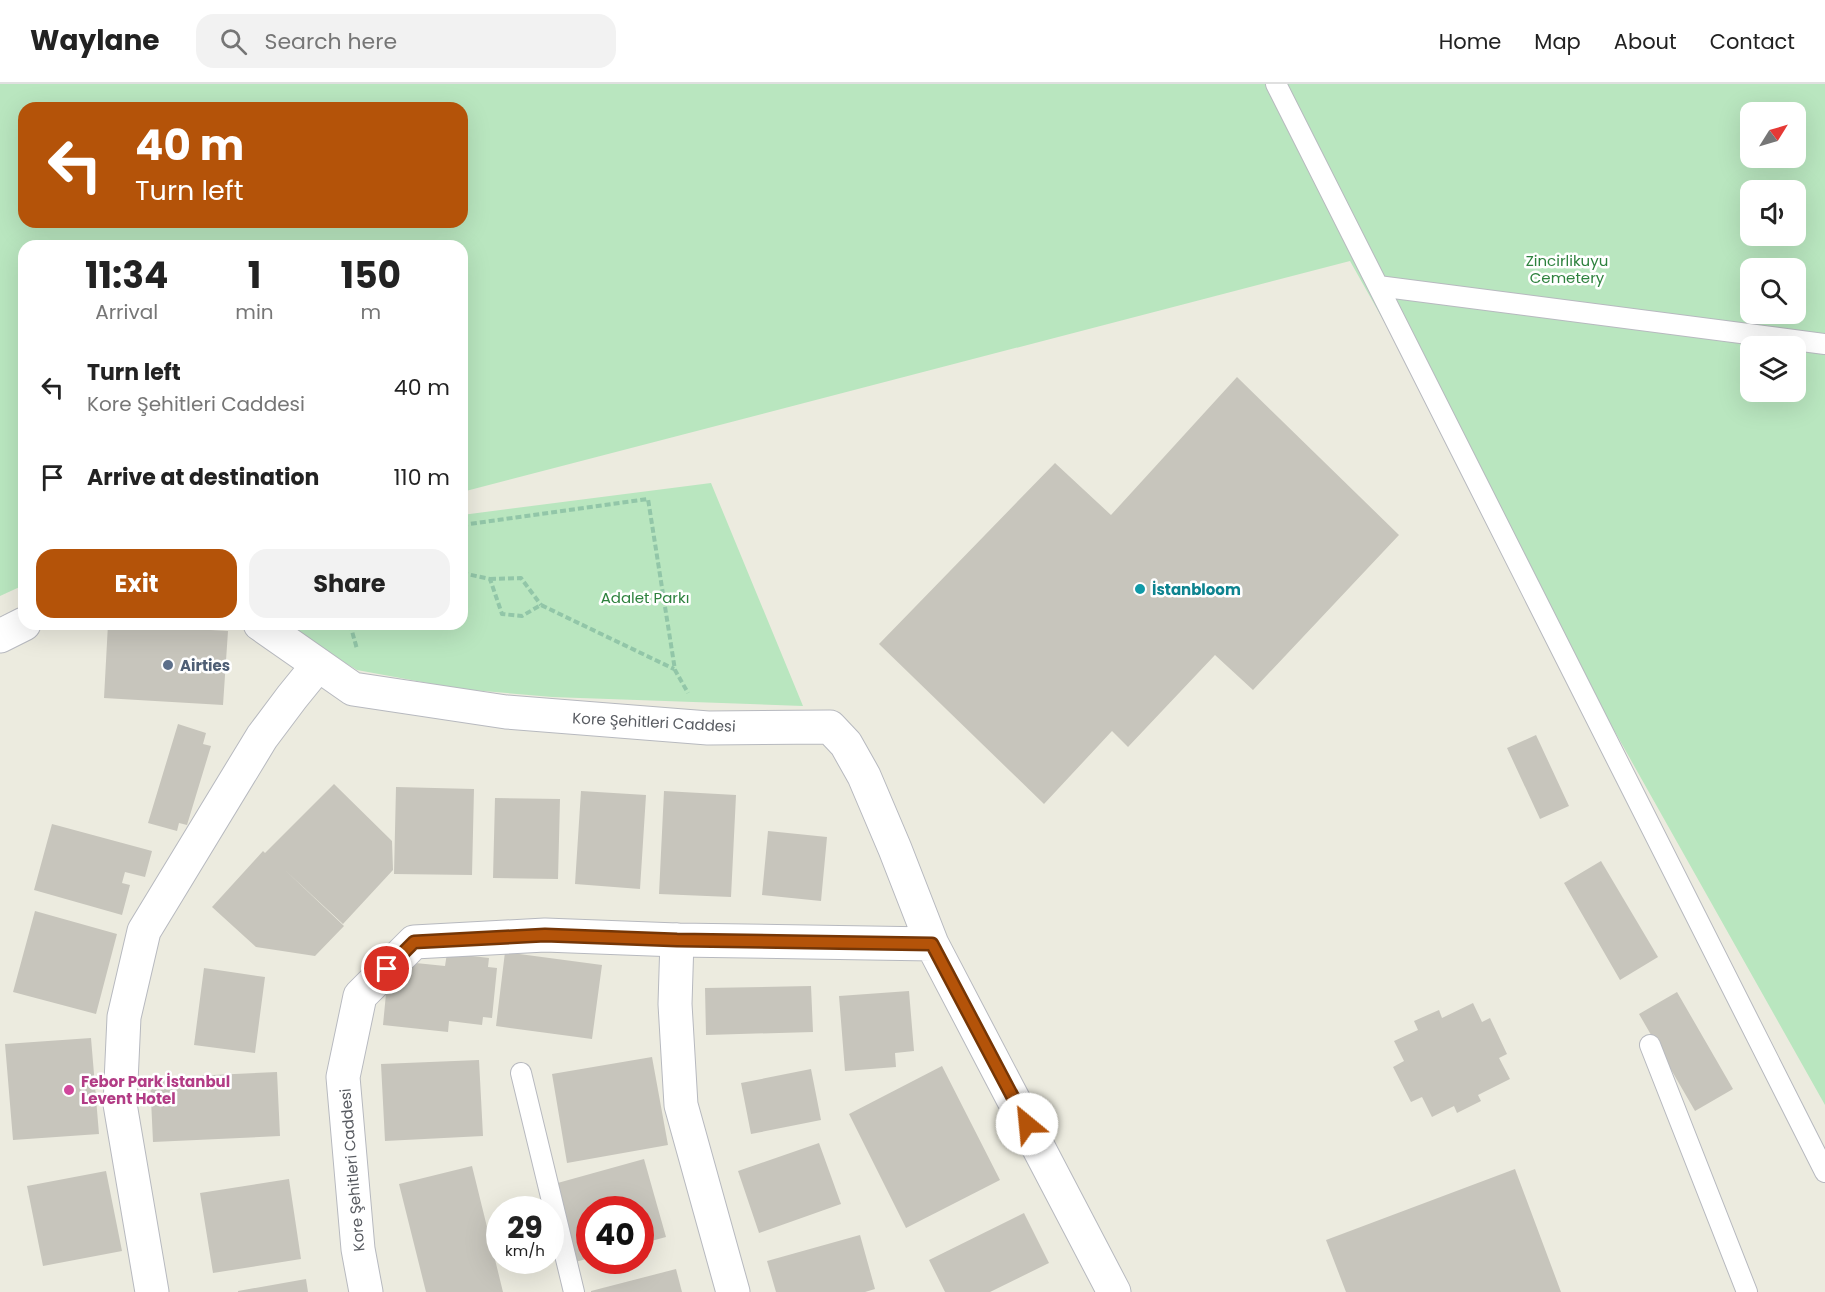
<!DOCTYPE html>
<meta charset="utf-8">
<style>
:root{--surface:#fff;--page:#f2f2f2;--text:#222;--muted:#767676;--line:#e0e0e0;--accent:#b45309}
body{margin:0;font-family:Poppins,sans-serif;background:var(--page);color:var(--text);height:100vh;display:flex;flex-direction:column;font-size:22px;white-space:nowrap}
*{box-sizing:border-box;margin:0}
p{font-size:20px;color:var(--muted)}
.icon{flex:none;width:33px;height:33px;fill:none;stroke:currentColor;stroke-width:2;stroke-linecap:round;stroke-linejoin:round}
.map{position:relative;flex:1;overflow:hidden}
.drawer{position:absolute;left:18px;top:156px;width:450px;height:390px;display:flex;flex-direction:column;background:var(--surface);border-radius:18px;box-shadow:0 6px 24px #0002}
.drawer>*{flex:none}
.top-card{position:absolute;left:18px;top:18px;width:450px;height:126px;border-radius:18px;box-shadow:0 6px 24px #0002;background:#b45309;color:#fff;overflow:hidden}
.needle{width:39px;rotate:53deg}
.buttons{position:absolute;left:1740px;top:18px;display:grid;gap:12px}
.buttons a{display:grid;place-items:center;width:66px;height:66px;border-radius:12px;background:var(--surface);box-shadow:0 6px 24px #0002;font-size:30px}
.speed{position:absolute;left:486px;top:1112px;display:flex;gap:12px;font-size:30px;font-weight:700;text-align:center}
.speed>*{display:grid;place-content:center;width:78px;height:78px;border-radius:50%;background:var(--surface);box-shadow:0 6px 24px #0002;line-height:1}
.speed small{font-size:15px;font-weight:400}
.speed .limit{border:9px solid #d22;background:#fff;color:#111}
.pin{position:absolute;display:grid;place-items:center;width:51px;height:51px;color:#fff;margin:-26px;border:3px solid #fff;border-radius:50%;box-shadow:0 2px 6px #0007}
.me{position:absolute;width:66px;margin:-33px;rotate:332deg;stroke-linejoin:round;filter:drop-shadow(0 0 4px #0008)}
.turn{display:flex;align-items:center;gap:21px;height:126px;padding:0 18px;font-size:27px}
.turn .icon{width:78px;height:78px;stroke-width:2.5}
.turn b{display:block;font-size:42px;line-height:51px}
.eta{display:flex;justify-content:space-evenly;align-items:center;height:102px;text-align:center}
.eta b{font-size:36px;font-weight:700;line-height:42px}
.button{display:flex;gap:12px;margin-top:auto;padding:12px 18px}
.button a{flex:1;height:69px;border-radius:18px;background:var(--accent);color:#fff;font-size:24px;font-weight:700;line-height:69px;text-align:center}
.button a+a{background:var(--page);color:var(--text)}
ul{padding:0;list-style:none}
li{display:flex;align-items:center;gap:18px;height:90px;padding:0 18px}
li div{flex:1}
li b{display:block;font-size:22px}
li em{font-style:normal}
header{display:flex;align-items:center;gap:36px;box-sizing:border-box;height:84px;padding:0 30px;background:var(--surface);border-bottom:2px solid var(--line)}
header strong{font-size:28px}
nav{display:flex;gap:33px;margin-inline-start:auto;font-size:21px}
.search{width:420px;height:54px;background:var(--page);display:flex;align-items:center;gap:15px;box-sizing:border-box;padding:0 21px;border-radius:18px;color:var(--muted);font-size:22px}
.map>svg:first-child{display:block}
.green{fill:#b9e6bf;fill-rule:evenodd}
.building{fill:#c7c5bc}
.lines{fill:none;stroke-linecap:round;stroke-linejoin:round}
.service-casing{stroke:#b7b9bf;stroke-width:22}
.minor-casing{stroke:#b7b9bf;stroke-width:35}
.tertiary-casing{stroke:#b7b9bf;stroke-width:35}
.path{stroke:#92c6a8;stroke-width:4;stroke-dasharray:6 3;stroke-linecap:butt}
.service{stroke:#fff;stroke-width:20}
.minor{stroke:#fff;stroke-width:33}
.tertiary{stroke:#fff;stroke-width:33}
.route-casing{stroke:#753606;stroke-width:15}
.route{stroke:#b45309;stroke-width:10}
.culture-dot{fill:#0f9aa8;stroke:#fff;stroke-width:2}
.service-dot{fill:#5c6f8a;stroke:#fff;stroke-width:2}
.hotel-dot{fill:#d1479c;stroke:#fff;stroke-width:2}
.labels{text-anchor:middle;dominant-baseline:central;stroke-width:5;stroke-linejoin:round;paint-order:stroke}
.park-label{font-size:15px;fill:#2e823e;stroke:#fff}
.culture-label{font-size:15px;font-weight:bold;fill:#0d838f;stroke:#fff;text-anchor:start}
.service-label{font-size:15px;font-weight:bold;fill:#4e5e75;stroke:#fff;text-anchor:start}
.street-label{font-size:15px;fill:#585b61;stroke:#fff}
.hotel-label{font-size:15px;font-weight:bold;fill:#b23c85;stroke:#fff;text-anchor:start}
</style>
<header>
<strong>Waylane</strong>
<div class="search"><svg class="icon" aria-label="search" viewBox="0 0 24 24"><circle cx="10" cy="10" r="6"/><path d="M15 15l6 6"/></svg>Search here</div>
<nav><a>Home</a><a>Map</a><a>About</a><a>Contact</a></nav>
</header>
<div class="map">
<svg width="1825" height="1208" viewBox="0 0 1825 1208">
<rect width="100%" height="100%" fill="#ecebdf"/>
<path class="green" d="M0 0H1825V1021L1350 177 462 408V162H24V501L0 512ZM24 24H462V138H24ZM1750 28H1796V74H1750ZM1750 106H1796V152H1750ZM1750 184H1796V230H1750ZM1750 262H1796V308H1750Z
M711 399 803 622 552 613 460 605 357 586 327 568 289 540H462V431Z"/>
<path class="building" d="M1237 293 1399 451 1253 606 1215 571 1128 663 1112 647 1044 720 879 560 1055 379 1111 431Z
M108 540 228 547 223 621 104 614Z
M178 640 206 649 203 660 211 662 187 741 179 739 177 747 148 739Z
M1536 651 1569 722 1540 735 1507 664Z
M334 700 392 757 393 786 343 840 285 786 344 842 315 872 256 863 212 823 263 767 265 769Z
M396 703 474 705 472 791 394 790Z
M581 707 646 711 640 805 575 800Z
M664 707 736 711 731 813 659 810Z
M495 714 560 715 558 795 493 794Z
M52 740 152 767 145 793 125 788 122 799 130 801 122 831 34 806Z
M768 747 827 753 821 817 762 811Z
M1601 777 1658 873 1620 896 1564 799Z
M35 827 117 850 96 930 13 908Z
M505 868 602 881 592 955 496 942Z
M447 869 489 874 488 883 497 884 492 934 483 933 482 941 449 937 448 948 383 941 388 889 405 891 406 878 445 882Z
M204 884 265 893 255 969 194 961Z
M811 902 813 948 706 951 705 904Z
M909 907 914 967 895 969 896 983 845 987 839 912Z
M1677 908 1733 1005 1695 1027 1639 930Z
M1473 919 1482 938 1490 934 1507 970 1499 974 1510 995 1478 1011 1481 1017 1457 1029 1454 1022 1432 1033 1422 1013 1411 1018 1393 983 1404 977 1394 957 1418 946 1414 937 1439 926 1442 934Z
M91 954 99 1050 13 1056 5 960Z
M652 973 668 1061 567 1079 552 990Z
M479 976 483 1052 385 1057 381 980Z
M942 982 1000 1096 906 1144 849 1030Z
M811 985 821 1036 751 1050 741 999Z
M277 988 280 1052 153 1058 150 994Z
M819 1059 841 1120 759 1149 738 1087Z
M644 1075 666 1153 640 1160V1125H590V1174L575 1178 554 1100Z
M472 1082 503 1208H426L399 1100Z
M1515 1085 1561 1208H1346L1326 1156Z
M106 1087 122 1167 43 1182 27 1102Z
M289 1095 301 1175 213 1189 200 1109Z
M1024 1129 1049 1179 990 1208H945L929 1176Z
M860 1151 875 1205 865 1208H776L767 1177Z
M676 1185 682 1208H591V1207Z
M306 1195 308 1208H238V1207Z"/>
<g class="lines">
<defs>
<path id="service" d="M1276 0 1825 1088
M1378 202 1825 260
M1650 961 1747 1208
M521 989 574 1208"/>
<path id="minor" d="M677 856 675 920 681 1021 733 1208
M152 1208 120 1020 124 933 144 847 262 653 292 613 318 581"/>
<path id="tertiary" d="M260 540 353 605 506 628 708 644 830 643 846 660 864 692 895 765 932 860 1114 1208
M0 552 24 540
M366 1208 358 1165 343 993 360 912 414 858 545 851 677 856 932 860"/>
</defs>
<use href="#service" class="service-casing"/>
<use href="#minor" class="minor-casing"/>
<use href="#tertiary" class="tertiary-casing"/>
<path class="path" d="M462 441 648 415 675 586 688 609
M462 489 490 495 502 530 522 532 541 521 674 585
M490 495 521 494 541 521
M350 540 357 565"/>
<use href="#service" class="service"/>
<use href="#minor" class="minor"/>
<use href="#tertiary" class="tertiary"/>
</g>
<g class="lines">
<defs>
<path id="route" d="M387 885 414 858 545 851 677 856 932 860 1027 1040"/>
</defs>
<use href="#route" class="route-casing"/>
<use href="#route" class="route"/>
</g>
<circle class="culture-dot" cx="1140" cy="505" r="6"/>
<circle class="service-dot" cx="168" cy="581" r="6"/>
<circle class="hotel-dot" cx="69" cy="1006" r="6"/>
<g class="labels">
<g class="park-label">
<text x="1567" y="176">Zincirlikuyu<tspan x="1567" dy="17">Cemetery</tspan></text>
<text x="645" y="513">Adalet Parkı</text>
</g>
<g class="culture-label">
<text x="1152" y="505">İstanbloom</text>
</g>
<g class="service-label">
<text x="180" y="581">Airties</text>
</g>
<g class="street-label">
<text transform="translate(654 638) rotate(3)">Kore Şehitleri Caddesi</text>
<text transform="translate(352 1086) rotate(-95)">Kore Şehitleri Caddesi</text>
</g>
<g class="hotel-label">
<text x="81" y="997">Febor Park İstanbul<tspan x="81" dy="17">Levent Hotel</tspan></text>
</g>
</g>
</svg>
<div class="buttons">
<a><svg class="needle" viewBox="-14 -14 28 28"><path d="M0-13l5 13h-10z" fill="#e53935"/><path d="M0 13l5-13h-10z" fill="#767676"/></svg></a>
<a><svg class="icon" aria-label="sound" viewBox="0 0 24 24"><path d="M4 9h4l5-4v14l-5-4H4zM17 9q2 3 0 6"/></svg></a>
<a><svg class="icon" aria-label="search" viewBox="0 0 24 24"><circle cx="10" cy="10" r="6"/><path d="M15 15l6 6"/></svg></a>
<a><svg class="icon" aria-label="layers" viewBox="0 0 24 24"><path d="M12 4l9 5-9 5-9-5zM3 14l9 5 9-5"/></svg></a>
</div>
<div class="speed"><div>29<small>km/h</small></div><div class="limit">40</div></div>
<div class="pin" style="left:387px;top:885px;background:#d93025"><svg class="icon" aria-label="arrive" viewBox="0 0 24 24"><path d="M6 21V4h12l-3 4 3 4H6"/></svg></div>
<svg class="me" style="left:1027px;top:1040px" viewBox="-20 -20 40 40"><circle r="19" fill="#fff"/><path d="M0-13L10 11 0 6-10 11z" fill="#b45309"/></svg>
<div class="top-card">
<div class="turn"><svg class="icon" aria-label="left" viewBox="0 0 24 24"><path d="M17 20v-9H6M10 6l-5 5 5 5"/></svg><div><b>40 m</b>Turn left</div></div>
</div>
<section class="drawer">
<div class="eta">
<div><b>11:34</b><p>Arrival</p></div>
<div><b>1</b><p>min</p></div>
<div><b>150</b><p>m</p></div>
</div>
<ul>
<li><svg class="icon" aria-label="left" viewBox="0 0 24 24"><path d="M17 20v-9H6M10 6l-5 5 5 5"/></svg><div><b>Turn left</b><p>Kore Şehitleri Caddesi</p></div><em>40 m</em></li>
<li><svg class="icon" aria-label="arrive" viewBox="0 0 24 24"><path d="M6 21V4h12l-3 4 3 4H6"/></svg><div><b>Arrive at destination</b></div><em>110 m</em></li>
</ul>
<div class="button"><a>Exit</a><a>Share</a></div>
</section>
</div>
